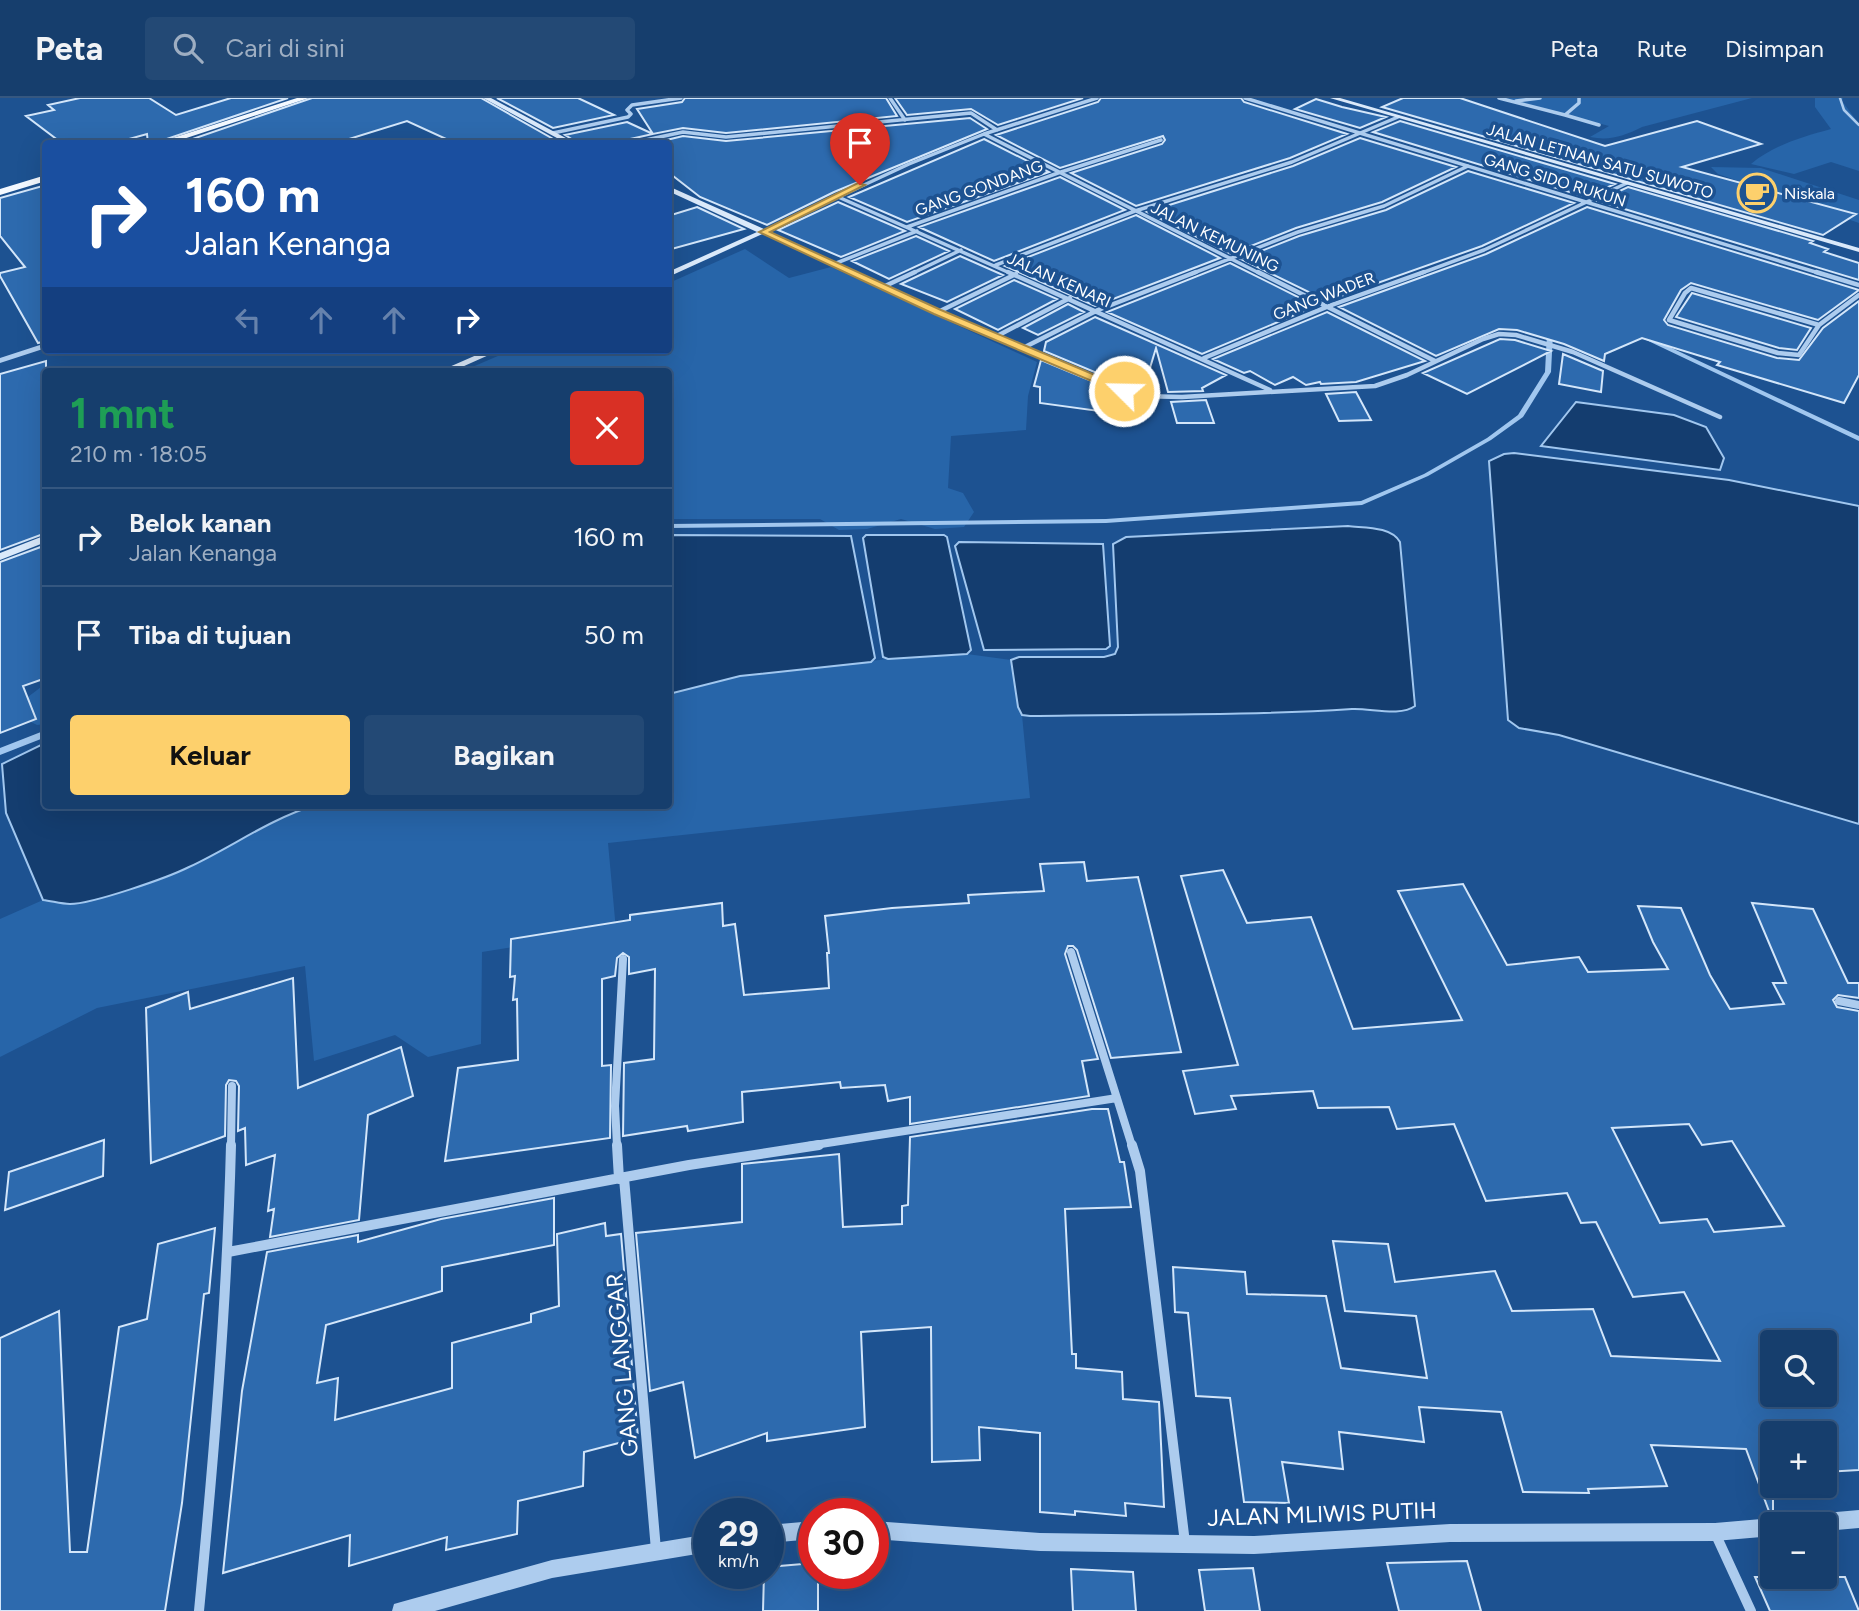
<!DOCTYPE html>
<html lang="id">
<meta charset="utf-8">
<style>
:root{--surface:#163e6d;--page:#234975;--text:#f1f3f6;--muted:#9eaec2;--line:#355780;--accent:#fdd06c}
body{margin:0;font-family:Figtree,sans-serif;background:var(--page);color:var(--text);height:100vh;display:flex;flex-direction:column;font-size:26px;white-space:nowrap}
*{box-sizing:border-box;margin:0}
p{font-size:23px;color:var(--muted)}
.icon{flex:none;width:38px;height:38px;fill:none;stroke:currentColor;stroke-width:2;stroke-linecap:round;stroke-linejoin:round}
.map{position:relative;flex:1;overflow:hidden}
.sheet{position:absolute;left:42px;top:270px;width:630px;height:441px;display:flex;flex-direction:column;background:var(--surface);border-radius:7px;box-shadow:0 7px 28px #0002,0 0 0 2px var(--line)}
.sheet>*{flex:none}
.guide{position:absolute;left:42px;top:42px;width:630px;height:214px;border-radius:7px;box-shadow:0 7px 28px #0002,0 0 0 2px var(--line);background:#1a4fa0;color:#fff;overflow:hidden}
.buttons{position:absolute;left:1760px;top:1232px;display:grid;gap:14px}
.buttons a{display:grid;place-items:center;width:77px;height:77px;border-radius:7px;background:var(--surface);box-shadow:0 7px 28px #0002,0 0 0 2px var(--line);font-size:35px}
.speed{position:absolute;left:693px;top:1400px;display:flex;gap:14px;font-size:35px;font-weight:700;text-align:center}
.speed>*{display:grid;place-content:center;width:91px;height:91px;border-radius:50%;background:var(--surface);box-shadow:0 7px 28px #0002,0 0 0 2px var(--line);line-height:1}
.speed small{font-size:18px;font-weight:400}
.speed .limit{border:10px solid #d22;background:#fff;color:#111}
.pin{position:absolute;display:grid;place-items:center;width:60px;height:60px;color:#fff;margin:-72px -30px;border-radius:50% 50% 50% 0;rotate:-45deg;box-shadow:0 0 7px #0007}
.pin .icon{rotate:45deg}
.me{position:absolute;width:77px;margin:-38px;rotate:293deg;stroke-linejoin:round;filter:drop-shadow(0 0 5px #0008)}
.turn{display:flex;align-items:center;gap:24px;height:147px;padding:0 28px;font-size:32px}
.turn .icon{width:91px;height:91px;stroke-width:2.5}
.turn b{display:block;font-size:49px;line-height:60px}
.lanes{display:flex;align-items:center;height:66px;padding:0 28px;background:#0003;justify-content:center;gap:35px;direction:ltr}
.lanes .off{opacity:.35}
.round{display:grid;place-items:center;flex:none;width:74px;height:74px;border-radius:7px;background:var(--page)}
.head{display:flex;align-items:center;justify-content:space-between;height:119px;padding:0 28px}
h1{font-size:42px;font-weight:700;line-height:52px;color:#1e9e55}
.primary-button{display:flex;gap:14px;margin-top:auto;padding:14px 28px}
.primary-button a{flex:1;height:80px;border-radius:7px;background:var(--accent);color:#111;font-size:28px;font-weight:700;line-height:80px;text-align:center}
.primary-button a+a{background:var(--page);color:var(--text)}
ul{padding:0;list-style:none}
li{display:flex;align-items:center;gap:21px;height:98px;padding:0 28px;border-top:2px solid var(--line)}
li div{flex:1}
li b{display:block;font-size:26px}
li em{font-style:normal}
header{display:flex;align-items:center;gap:42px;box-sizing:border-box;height:98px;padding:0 35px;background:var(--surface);border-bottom:2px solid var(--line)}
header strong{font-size:33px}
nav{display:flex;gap:38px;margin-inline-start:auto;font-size:24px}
.search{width:490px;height:63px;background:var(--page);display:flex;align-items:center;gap:18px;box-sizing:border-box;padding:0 24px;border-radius:7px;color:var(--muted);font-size:26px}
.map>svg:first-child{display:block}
.green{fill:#2765a9}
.water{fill:#143d6f;stroke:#a1c7ef;stroke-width:2}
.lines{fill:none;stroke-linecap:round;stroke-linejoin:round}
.stream{fill:#a1c7ef;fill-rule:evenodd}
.building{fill:#2d6aae;stroke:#d3e6fa;stroke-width:2;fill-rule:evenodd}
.service{stroke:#adccee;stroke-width:2.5}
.minor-far3{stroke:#adccee;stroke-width:3.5}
.minor-far2{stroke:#adccee;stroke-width:4.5}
.minor-far1{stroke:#adccee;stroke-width:8}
.minor{stroke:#adccee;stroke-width:10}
.tertiary{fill:#adccee;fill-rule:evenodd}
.secondary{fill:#dae9fa;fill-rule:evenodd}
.primary{fill:#f4f9ff;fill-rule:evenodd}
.route{fill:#fdd06c;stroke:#a48746;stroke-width:2}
.labels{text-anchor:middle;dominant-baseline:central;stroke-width:7;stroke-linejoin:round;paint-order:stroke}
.far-street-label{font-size:16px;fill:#fff;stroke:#1d5291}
.far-poi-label{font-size:16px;fill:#fff;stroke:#1d5291;text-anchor:start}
.near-street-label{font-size:23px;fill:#fff;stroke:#1d5291}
</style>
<header>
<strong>Peta</strong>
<div class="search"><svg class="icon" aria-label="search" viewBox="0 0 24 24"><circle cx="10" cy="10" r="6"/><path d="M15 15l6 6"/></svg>Cari di sini</div>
<nav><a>Peta</a><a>Rute</a><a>Disimpan</a></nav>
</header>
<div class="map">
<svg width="1859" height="1513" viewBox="0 0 1859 1513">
<rect width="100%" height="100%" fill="#1d5291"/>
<path class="green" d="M1503 0H1752L1642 29C1624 38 1610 43 1590 39L1609 28Z
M1815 0H1843L1842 3 1859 26V73L1831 64 1794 76 1751 66C1774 47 1802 39 1831 31L1815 9Z
M1711 69 1761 70 1859 102V125L1718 76Z
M745 151 789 180 831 169 1037 264 1028 298 1026 332 951 338 948 390 963 395 974 414 964 429 935 431 901 421 867 431 839 432 820 421H669L668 273H463L512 252H668L669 185Z
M967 556 1011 562 1018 609 1022 617 1030 700 608 745 616 832 482 854 481 946 428 959 395 937 314 963 305 868 97 910 0 959V821L43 802 72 806 117 795 189 770 241 739 293 714 315 707H668L669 596 740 578 888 561Z
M45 586V626L37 627 23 620 20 605Z"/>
<path class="water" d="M1576 304 1674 317 1706 329 1724 360 1720 372 1541 348Z
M1514 355 1729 382 1859 408V726L1559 637 1519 630 1508 622 1489 363 1504 356Z
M1348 428C1364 430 1391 428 1400 444L1415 608C1400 619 1371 610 1352 611 1245 618 1137 616 1030 618L1022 617 1018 609 1011 562 1019 559H1104L1115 556 1118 549 1113 446 1126 439Z
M669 437 851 438 875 560 871 564 740 578 669 596Z
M944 437 947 439 971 552 967 556 888 561 883 559 863 440 866 437Z
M959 444 1103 446 1110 548 1106 551 984 552 955 448Z
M45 645 46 707H315C268 722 232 749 189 769 167 780 92 806 70 806 61 806 52 803 43 802L6 715 2 666Z"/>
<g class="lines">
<path class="stream" d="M1547 228 1549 229 1553 235 1551 274 1523 319 1491 342 1428 378 1362 407 1106 425 668 430V426L1106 421 1361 403 1424 376 1487 340 1518 317 1545 274 1547 235 1544 230Z
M1644 237 1859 338V343L1642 240V238Z
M46 632V639L0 657V650Z"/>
</g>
<path class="building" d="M80 0H149L176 17 231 0H288L152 46H148L147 36 111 46H63L26 18 54 12 48 7Z
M312 0H481L562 46H457L407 23 333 46H178Z
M497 0H578L614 17 553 30Z
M685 0H886L897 18 726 35 683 30 653 36 637 11 682 4Z
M895 0H1083L998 27 971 11 907 17Z
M1101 0H1241L1244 4 1347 36 1290 60 1136 108 1071 75 1162 46 1165 42 1163 38 1060 70 996 37 1098 4Z
M1403 0H1460L1605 48 1697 23 1761 46 1682 69 1856 116 1823 137 1382 9Z
M1316 1 1342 9 1386 19 1360 30 1295 11Z
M970 20 987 31 834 94 767 127 700 99 668 74V46H650L683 38 726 43Z
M1400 23 1615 86 1586 99 1373 34Z
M627 24 653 36 626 42 623 46H580L565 37Z
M1360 40 1456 69 1382 104 1296 130 1231 156 1147 114 1293 68Z
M984 41 1049 74 907 124 849 99Z
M1468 73 1574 105 1482 148 1327 203 1241 161 1299 138 1386 112Z
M1060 79 1125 112 994 163 919 129Z
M46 87V243L38 245 0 178V175L25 169 0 138V100Z
M1628 89 1813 143 1810 145 1828 151 1824 154 1859 165V182L1598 103Z
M838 104 905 133 841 159 778 132Z
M697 109 744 131 668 152V118Z
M1587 109 1859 192 1818 222 1691 185 1681 192 1664 222 1668 227 1777 260 1799 262 1823 230 1859 203V277L1844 305 1717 267 1720 264 1642 240 1605 256 1604 263 1564 246 1517 232 1499 231 1436 258 1339 209 1486 156Z
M1136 117 1220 160 1095 208 1005 168Z
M916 138 949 153 889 181 852 163Z
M960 158 1003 177 947 204 901 186Z
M1230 165 1316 208 1202 256 1107 214Z
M1014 182 1057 201 998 232 955 211Z
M1692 195 1811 230 1797 252 1779 250 1676 219Z
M1068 206 1084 214 1038 237 1023 230Z
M1327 214 1425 263 1356 284 1321 286 1320 284 1306 287 1293 279 1275 287 1250 273 1244 275 1213 261Z
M1095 219 1226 277 1202 290 1203 293 1168 294 1156 250 1143 293H1140L1044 253 1046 244Z
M1500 241 1515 242 1551 253 1467 296 1423 275Z
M1563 256 1603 273 1601 294 1559 286Z
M1041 262 1140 303 1135 318 1040 305V289L1034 288Z
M46 263V435L0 452V276Z
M1356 294 1371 322 1339 323 1326 296Z
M1206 302 1214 325H1177L1171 304Z
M46 447V580L23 588 36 621 0 635V464Z
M1084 764 1087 783 1138 779 1181 954 1111 960 1077 852 1073 848H1068L1065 856 1098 961 1082 963 1089 998 910 1026V999L888 1003 885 987 841 990 840 984 742 994 743 1024 688 1033 687 1028 623 1038 624 965 654 961 655 871 629 876V859L623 855 617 860 615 878 602 881V968L611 967 610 1040 445 1063 458 970 518 962 517 901 513 902 515 878 510 879 511 841 630 822V817L722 805 723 828 735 826 744 897 829 890 827 855H829L825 818 892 810 969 805 968 797 1044 793 1040 766Z
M1223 772 1247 825 1311 819 1353 931 1462 922 1398 793 1463 786 1507 867 1579 859 1588 874 1668 871 1653 844 1638 808 1681 810 1710 877 1730 911 1784 906 1773 885H1786L1752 805 1813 811 1848 885H1859V900L1838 897 1833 902 1837 909 1859 913V1372L1825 1374V1335H1773V1415L1770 1416 1746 1351 1651 1347 1667 1388 1588 1391 1589 1395 1523 1394 1501 1314 1419 1309 1424 1344 1339 1334 1343 1371 1282 1364 1289 1405 1244 1404 1230 1300 1196 1298 1188 1215 1175 1214 1173 1169 1245 1174 1247 1196 1326 1198 1341 1270 1427 1280 1416 1218 1345 1213 1333 1143 1388 1146 1395 1184 1495 1173 1512 1213 1593 1211 1611 1258 1720 1263 1684 1194 1633 1199 1596 1124 1581 1125 1567 1095 1486 1103 1454 1026 1397 1031 1389 1009 1318 1010 1313 993 1231 998 1236 1011 1195 1016 1183 973 1238 967 1181 778ZM1689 1026 1702 1047 1732 1043 1784 1128 1714 1134 1707 1121 1660 1125 1612 1030ZM1773 1244H1825V1297H1773Z
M293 880 298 990 401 949 413 998 368 1017 359 1122 270 1139 274 1111 268 1113 275 1057 246 1067 245 1030 238 1033 239 988 236 983 229 982 226 987 225 1038 151 1065 146 910 188 894 190 911Z
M1092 1011H1108L1120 1064H1124L1131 1109 1065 1111 1072 1256H1076V1270L1122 1274 1123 1301 1159 1304 1164 1409 1125 1405 1126 1418 1075 1413V1417L1040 1414V1335L979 1329 980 1362 932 1364 931 1229 861 1234 865 1329 767 1343V1335L695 1360 683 1284 650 1293 636 1135 742 1124V1066L839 1056 843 1129 902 1126V1108L908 1107 910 1039Z
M104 1042 103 1078 5 1112 9 1074Z
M554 1100V1147L442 1169V1193L326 1227 317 1285 338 1280 335 1322 452 1290V1245L531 1224V1216L559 1208 557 1136 605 1125 606 1138 621 1136 638 1340 584 1354 583 1388 518 1403 517 1436 446 1452 447 1439 349 1468 350 1437 223 1475 242 1293 267 1154 358 1137V1144L441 1121Z
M215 1130 209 1195 204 1196 182 1405 165 1513H0V1240L59 1213 70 1454H87L119 1229 147 1221 158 1146Z
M1467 1463 1481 1513H1399L1387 1465Z
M814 1465V1475H818V1513H763L764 1475H768V1469Z
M1253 1470 1260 1513H1205L1199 1472Z
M1071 1471 1133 1474 1136 1513H1073Z
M1755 1479H1845L1859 1513H1770Z"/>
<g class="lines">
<path class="service" d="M1840 0 1844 12 1859 27"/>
<path class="minor-far3" d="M890 0 905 22
M1245 0 1822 176
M1499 0 1565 17
M1579 0V5L1565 17 1599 27
M1516 3 1540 0
M553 35 628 19 631 16 627 12 632 7 681 0
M984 36 1261 176
M627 46 683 34 726 39 971 15 997 32
M836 98 1012 176
M907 129 1058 75 1161 42
M763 134 854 176
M763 134 909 66 984 36 1097 0
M834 166 917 133
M996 167 1135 113 1292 64 1398 19
M911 176 961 152
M1191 176 1298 134 1384 108 1468 68
M1419 176 1484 152 1627 85"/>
<path class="minor-far2" d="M850 174 938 214 1139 298 1182 299 1375 288 1407 277 1483 241 1499 236 1516 237 1573 254 1720 319
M1008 174 1270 292
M1258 174 1435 263
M1816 174 1859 187
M883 189 915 174
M1691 190 1819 227 1799 257 1778 255 1669 222 1685 195Z
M938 214 1016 176
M1819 227 1859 197
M997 238 1070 200
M1023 250 1098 212 1196 174
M1204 260 1329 208 1424 174"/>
<path class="minor-far1" d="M1071 854 1132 1048
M1839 903 1859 907
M231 1048 232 988
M617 1048 615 1008 623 861
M808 1048 1117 1000"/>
<path class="minor" d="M617 1047 619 1081
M1132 1047 1140 1073 1185 1445
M624 1080 656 1452
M228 1154 689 1067 819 1047
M1715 1435 1751 1513
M199 1513C214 1357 227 1203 231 1047"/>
<path class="tertiary" d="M46 245V250L0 265V260Z
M1859 1412V1430L1825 1433V1426H1793L1796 1420 1802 1417Z
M1773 1420 1779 1423 1781 1426H1773V1438L1715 1443 1450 1444 1254 1456 1040 1453 873 1441V1423L1040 1435 1254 1438 1450 1426 1715 1425Z
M814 1423V1441L768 1445V1427Z
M709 1436V1454L552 1480 435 1513H392L394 1506 401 1504 552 1462Z"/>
<path class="secondary" d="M483 0H491L577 46H568Z
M1330 0H1340L1859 150V154Z
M668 88 766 132 767 134 668 179V174L757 134 668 93Z
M488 252H500L453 273H440Z
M46 437V444L0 462V455Z"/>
<path class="primary" d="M297 0H309L168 46H154Z
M46 77V83L0 97V91Z"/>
</g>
<path class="route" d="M858 85 865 87 770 134 941 212 1128 291V295H1120L934 216 759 134Z"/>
<defs>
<symbol id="cafe-ring" viewBox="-11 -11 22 22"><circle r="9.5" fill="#1d5291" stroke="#fdd06c" stroke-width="1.5"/><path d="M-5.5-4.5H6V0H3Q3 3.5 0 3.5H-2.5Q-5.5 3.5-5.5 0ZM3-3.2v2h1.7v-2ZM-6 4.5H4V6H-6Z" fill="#fdd06c"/></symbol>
</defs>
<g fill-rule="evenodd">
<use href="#cafe-ring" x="1735" y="73" width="44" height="44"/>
</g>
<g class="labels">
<g class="far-street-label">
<text transform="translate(1600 63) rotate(16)">JALAN LETNAN SATU SUWOTO</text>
<text transform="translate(1555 82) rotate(17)">GANG SIDO RUKUN</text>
<text transform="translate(979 90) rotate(-20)">GANG GONDANG</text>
<text transform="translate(1215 139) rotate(26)">JALAN KEMUNING</text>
<text transform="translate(1059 182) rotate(24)">JALAN KENARI</text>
<text transform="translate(1324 198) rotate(-21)">GANG WADER</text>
</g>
<g class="far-poi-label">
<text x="1784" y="95">Niskala</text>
</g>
<g class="near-street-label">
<text transform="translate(622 1267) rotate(-95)">GANG LANGGAR</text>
<text transform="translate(1322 1416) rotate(-2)">JALAN MLIWIS PUTIH</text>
</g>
</g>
</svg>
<div class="buttons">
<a><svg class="icon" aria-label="search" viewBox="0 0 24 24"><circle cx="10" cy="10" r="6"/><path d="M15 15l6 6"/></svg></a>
<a>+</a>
<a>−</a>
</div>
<div class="speed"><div>29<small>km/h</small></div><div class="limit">30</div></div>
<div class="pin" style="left:860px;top:87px;background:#d93025"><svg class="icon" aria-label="arrive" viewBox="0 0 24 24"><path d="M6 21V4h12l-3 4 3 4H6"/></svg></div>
<svg class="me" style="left:1124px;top:293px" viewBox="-20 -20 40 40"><circle r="17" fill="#fdd06c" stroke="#fff" stroke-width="3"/><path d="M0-11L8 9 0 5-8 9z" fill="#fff"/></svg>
<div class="guide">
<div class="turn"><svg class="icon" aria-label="right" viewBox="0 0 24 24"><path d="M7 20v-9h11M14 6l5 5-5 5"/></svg><div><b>160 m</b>Jalan Kenanga</div></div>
<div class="lanes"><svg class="icon off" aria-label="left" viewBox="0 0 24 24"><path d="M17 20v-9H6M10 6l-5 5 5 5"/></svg><svg class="icon off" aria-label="ahead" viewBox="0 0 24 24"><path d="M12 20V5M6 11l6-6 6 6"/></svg><svg class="icon off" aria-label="ahead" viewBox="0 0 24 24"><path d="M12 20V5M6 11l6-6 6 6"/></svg><svg class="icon" aria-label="right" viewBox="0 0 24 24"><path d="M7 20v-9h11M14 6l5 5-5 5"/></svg></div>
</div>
<section class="sheet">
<div class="head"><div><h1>1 mnt</h1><p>210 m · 18:05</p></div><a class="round" style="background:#d93025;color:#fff"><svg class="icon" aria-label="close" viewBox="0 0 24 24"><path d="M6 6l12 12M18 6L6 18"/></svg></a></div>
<ul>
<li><svg class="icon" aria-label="right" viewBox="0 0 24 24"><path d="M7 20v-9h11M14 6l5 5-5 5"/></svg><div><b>Belok kanan</b><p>Jalan Kenanga</p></div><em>160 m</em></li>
<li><svg class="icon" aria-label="arrive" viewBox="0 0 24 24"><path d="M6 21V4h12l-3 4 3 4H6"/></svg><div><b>Tiba di tujuan</b></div><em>50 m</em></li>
</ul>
<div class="primary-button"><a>Keluar</a><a>Bagikan</a></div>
</section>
</div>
